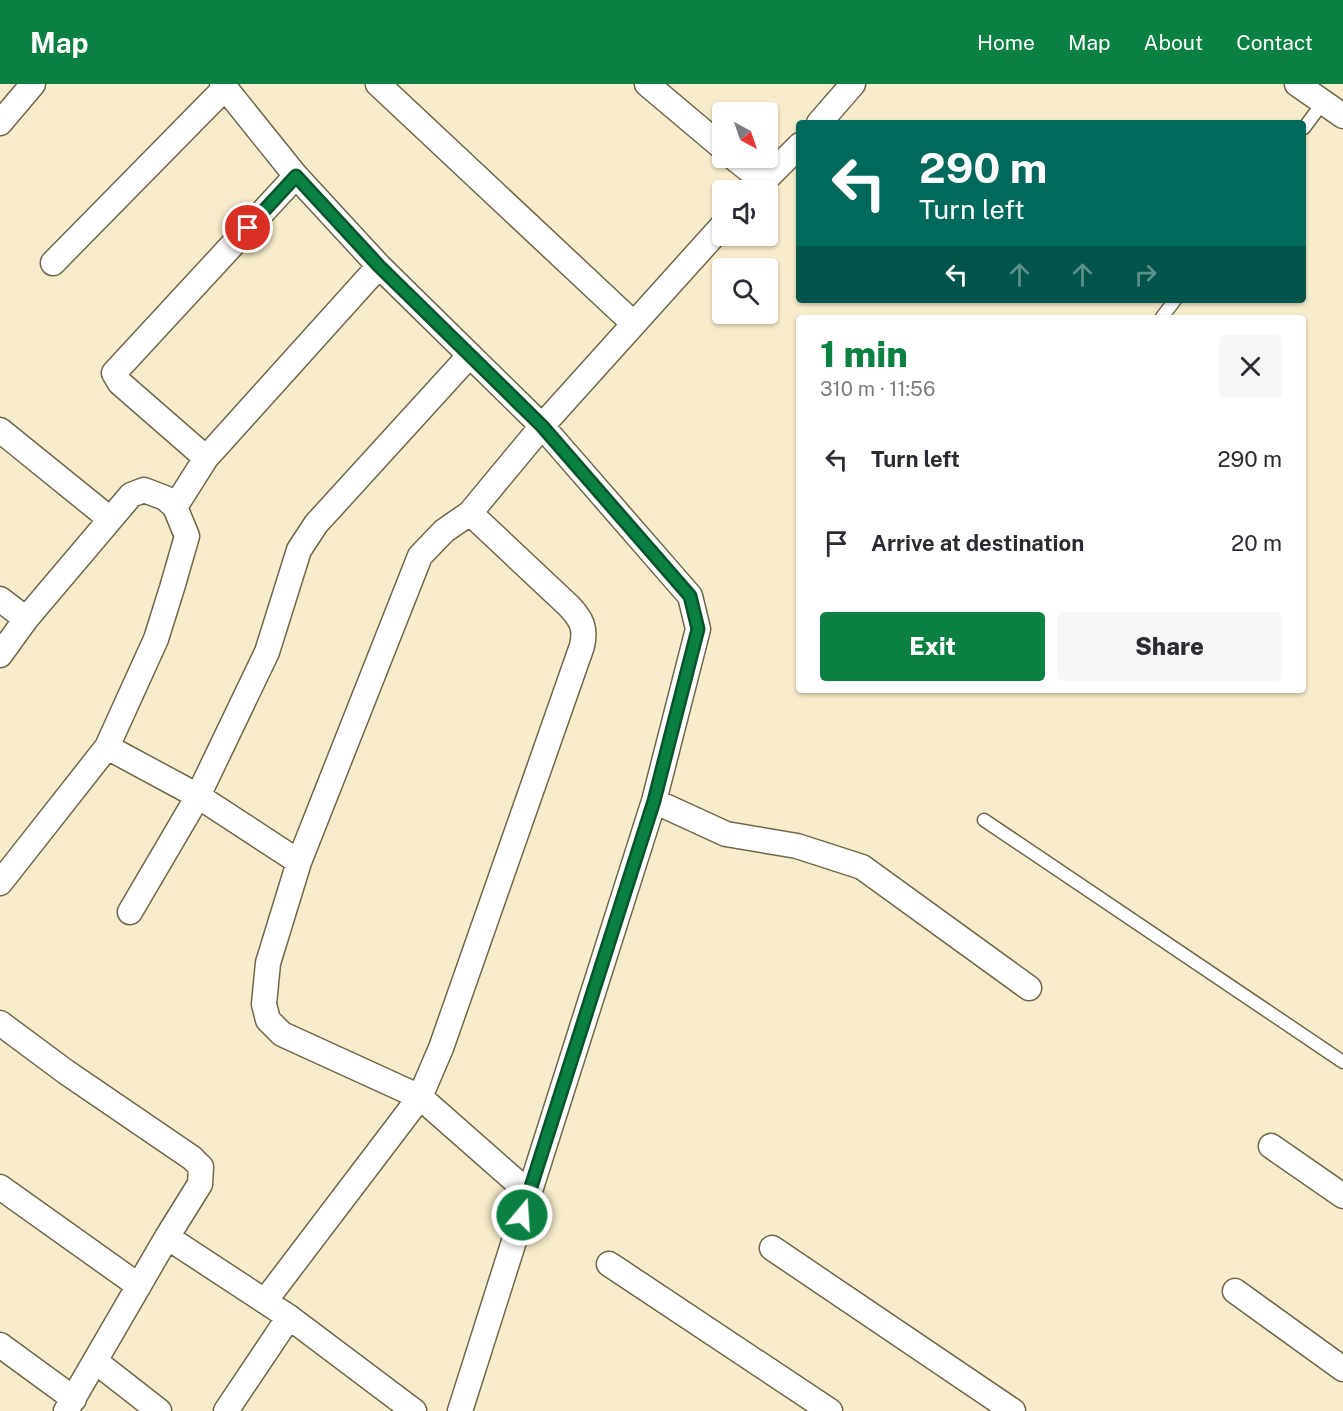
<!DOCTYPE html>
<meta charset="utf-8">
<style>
:root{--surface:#fff;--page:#f7f7f7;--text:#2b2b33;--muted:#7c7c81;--accent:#0b8043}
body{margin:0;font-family:"Public Sans",sans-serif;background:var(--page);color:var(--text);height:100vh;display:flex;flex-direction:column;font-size:22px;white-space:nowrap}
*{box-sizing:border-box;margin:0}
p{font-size:20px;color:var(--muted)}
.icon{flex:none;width:33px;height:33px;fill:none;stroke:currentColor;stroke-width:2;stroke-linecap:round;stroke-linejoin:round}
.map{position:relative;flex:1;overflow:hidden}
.sheet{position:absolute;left:796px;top:231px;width:510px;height:378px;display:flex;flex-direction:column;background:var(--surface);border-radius:6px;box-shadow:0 2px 4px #0004}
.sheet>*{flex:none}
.top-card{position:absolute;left:796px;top:36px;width:510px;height:183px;border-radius:6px;box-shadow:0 2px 4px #0004;background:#00695c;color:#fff;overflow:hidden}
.needle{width:39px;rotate:140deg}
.tools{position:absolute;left:712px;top:18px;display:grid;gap:12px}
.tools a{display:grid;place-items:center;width:66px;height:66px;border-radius:6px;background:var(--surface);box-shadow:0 2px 4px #0004;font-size:30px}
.pin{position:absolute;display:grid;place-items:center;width:51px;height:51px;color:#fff;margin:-26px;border:3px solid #fff;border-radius:50%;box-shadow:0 2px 6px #0007}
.me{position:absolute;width:66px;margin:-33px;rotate:18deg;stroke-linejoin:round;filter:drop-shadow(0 0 4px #0008)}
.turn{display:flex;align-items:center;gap:21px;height:126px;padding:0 24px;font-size:27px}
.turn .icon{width:78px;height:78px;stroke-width:2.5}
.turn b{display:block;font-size:42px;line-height:51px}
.lanes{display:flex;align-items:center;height:57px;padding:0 24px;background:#0003;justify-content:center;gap:30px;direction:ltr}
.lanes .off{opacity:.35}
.round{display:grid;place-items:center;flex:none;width:63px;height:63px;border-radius:6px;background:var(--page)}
.overview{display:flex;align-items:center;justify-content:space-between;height:102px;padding:0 24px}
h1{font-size:36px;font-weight:800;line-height:45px;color:var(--accent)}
.primary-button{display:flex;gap:12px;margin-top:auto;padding:12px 24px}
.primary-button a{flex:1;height:69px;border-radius:6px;background:var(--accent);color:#fff;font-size:24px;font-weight:800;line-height:69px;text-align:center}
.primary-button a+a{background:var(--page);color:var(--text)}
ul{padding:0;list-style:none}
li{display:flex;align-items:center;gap:18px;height:84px;padding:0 24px}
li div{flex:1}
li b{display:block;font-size:22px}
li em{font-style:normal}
header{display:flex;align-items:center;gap:36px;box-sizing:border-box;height:84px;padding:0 30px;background:var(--accent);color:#fff}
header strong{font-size:28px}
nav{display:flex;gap:33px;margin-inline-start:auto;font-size:21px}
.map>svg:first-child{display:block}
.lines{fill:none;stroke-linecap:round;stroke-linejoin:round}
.lane-casing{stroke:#706649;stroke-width:15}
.street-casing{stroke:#706649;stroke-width:27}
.lane{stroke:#fff;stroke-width:12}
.street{stroke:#fff;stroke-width:24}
.route-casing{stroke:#07532c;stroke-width:15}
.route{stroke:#0b8043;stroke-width:10}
</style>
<header>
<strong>Map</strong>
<nav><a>Home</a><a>Map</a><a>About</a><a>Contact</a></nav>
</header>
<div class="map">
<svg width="1343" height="1327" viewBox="0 0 1343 1327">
<rect width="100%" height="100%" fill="#f7eccb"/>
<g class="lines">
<defs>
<path id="lane" d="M1304 44 1324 17
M1162 233 1175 216
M984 736 1343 978"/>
<path id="street" d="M222 0 296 92 379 182 542 342 690 512 698 545 654 717 460 1327
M378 0 634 240
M647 0 723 64
M1297 0 1343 32
M0 39 33 0
M819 39 853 0
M734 74 763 97
M755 106 800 61
M53 179 225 4
M0 346 110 435
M206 374 120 299 114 289 296 92
M470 429 569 522C582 536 586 544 582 562L441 964 420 1013 529 1109
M0 515 26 535
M0 571 26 535 131 411 144 406 165 414 175 423
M107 663 198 712 130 828
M654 717 726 750 797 762 862 783 1029 904
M299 778 198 712 267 568 299 466 316 440 470 271
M0 799 107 663 156 555 172 504 187 452 175 423 206 374 379 182
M0 939 66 988 192 1074 201 1083 200 1100 167 1153
M1271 1062 1343 1112
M0 1103 139 1202
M772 1164 1013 1327
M609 1180 830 1327
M1235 1207 1343 1285
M265 1217 420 1013 282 950 268 936 264 920 268 879 299 778 420 472 444 447 470 429 542 342 723 141
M0 1261 74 1315
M95 1277 159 1327
M66 1327 167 1153 289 1233 414 1327
M226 1327 289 1233"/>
</defs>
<use href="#lane" class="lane-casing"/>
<use href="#street" class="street-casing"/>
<use href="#lane" class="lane"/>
<use href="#street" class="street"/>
</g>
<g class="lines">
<defs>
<path id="route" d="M248 144 296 92 379 182 542 342 690 512 698 545 654 717 522 1131"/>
</defs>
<use href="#route" class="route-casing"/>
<use href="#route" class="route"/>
</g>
</svg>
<div class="tools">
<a><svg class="needle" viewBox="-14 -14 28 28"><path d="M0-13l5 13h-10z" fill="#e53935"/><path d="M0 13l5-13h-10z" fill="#7c7c81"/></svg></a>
<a><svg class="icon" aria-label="sound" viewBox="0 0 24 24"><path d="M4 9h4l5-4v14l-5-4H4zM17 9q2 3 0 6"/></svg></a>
<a><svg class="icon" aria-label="search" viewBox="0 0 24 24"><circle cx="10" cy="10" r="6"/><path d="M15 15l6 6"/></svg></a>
</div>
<div class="pin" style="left:248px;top:144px;background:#d93025"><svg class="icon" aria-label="arrive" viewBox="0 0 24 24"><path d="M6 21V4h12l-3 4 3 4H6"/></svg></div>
<svg class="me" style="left:522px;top:1131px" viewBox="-20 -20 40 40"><circle r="17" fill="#0b8043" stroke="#fff" stroke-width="3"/><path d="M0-11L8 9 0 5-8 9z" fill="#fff"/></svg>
<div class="top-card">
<div class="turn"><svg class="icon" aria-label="left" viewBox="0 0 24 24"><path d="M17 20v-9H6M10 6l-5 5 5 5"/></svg><div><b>290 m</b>Turn left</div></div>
<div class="lanes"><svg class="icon" aria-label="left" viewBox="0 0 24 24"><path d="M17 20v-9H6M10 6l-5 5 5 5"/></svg><svg class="icon off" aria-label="ahead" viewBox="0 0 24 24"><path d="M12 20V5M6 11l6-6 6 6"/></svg><svg class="icon off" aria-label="ahead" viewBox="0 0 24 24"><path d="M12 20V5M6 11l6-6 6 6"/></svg><svg class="icon off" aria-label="right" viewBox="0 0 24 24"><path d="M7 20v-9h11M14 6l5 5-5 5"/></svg></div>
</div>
<section class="sheet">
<div class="overview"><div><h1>1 min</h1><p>310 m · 11:56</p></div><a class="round"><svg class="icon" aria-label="close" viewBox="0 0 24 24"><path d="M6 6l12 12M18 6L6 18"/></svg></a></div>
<ul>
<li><svg class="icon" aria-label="left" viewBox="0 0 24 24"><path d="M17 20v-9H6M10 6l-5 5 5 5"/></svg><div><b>Turn left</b></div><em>290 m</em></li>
<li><svg class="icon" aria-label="arrive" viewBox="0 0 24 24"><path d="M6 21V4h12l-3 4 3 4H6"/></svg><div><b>Arrive at destination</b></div><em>20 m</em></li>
</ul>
<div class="primary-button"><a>Exit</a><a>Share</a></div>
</section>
</div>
